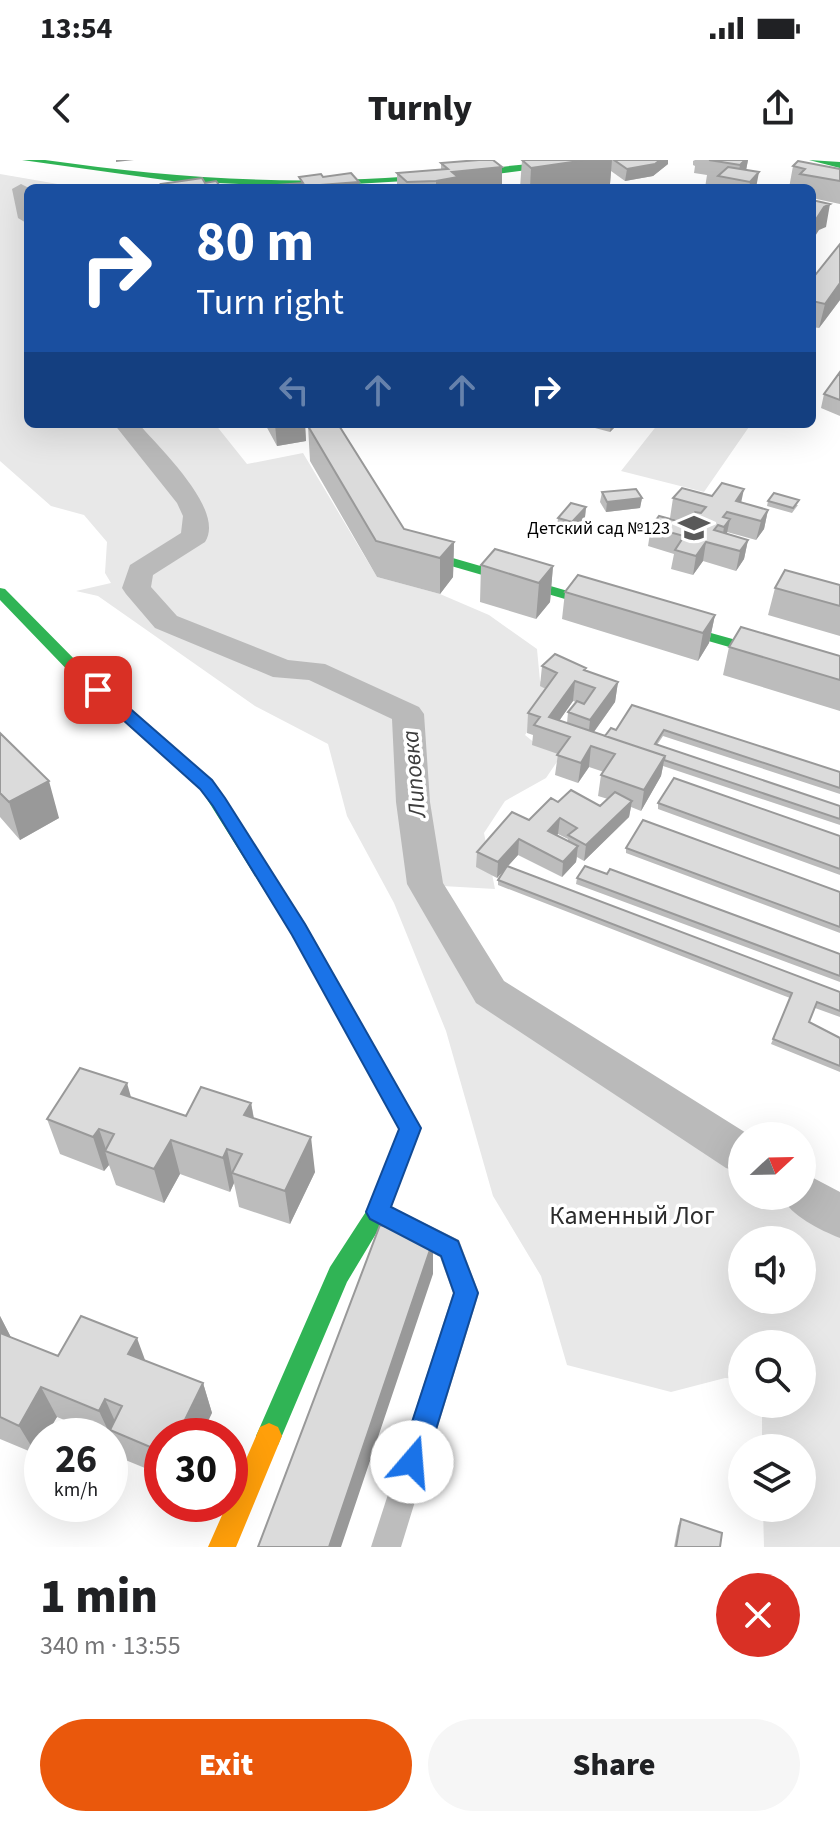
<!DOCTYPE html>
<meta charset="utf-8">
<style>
:root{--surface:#fff;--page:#f6f6f6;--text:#202124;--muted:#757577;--accent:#ea580c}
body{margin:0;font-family:"Source Sans 3",sans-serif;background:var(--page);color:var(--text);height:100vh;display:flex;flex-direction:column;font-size:30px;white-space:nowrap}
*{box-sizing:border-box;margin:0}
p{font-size:26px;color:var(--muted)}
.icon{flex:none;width:44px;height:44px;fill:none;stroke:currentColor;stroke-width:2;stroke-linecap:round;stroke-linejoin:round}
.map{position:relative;height:1387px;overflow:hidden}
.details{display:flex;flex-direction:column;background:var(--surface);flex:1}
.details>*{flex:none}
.guide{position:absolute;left:24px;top:24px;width:792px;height:244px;border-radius:12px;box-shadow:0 8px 32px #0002;background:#1a4fa0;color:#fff;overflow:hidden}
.needle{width:52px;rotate:68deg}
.buttons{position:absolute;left:728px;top:962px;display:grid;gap:16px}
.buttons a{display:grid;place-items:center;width:88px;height:88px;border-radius:50%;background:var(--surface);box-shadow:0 8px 32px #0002;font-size:40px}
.speed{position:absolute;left:24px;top:1258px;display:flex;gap:16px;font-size:40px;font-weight:700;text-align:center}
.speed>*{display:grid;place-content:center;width:104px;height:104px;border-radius:50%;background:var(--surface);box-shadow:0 8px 32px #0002;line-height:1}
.speed small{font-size:20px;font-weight:400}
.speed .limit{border:12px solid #d22;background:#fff;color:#111}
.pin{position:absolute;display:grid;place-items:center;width:68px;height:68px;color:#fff;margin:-34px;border-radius:16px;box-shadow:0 4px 12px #0006}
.me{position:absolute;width:88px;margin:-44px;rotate:18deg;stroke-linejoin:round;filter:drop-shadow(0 0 6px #0008)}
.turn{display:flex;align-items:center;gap:28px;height:168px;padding:0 40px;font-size:36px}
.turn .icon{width:104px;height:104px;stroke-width:2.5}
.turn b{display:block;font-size:56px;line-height:68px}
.lanes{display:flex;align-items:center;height:76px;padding:0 40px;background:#0003;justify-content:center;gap:40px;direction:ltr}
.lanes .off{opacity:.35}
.round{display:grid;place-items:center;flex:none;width:84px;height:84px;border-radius:42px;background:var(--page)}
.overview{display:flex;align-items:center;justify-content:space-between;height:136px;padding:0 40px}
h1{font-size:48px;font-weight:800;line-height:60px}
.cta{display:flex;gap:16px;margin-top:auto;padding:16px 40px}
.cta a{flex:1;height:92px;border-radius:48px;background:var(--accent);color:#fff;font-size:32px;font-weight:800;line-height:92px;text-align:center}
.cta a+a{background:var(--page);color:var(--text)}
.status{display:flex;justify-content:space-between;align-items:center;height:56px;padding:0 40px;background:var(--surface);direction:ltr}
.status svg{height:22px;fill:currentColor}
header{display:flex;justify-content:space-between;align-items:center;height:104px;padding:0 40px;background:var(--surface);font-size:36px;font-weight:800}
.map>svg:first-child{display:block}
.green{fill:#e8e8e8;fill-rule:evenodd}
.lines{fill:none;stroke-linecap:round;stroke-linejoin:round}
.river{fill:#bababa;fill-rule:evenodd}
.street{fill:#bdbdbd;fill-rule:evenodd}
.fast{fill:#30b455;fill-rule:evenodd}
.slow{fill:#ff9f0a;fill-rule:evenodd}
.wall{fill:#bcbcbc;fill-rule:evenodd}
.shaded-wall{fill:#999}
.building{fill:#dbdbdb;stroke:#999;stroke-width:2}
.route{fill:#1a73e8;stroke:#114b97;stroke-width:2}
.labels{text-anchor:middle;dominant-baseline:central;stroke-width:7;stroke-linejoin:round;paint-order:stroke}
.far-poi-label{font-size:18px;fill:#000;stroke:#fff;text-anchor:end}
.water-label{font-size:24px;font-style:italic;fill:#3d3d3d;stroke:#fff}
.near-park-label{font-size:26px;fill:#2c2c2c;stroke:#fff}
</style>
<div class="status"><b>13:54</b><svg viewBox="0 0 49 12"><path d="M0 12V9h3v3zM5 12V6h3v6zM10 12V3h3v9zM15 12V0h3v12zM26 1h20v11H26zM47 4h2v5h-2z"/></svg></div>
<header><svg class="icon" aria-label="back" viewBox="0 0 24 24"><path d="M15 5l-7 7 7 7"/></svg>Turnly<svg class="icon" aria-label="share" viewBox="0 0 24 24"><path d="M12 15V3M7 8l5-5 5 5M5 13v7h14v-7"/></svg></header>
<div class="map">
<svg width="840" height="1387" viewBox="0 0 840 1387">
<rect width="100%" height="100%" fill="#fff"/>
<path class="green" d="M0 14 81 28H28V264H215L247 304 303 293 377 417 440 434 489 455 537 489 540 521 555 530 525 575 536 584 563 593 546 618 505 641 484 673 495 729 425 725 490 832 742 994V1036H802V1032L840 1057V1387H764L763 1348H802V1288H762V1244H802V1184H742V1219L725 1218 671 1232 567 1205 541 1116 493 1036 446 871 394 743 347 656 328 584 255 546 98 436 76 431 111 423 105 413 107 382 84 355 51 346 0 301ZM742 1080H802V1140H742Z
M658 264H751L704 332 621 311Z"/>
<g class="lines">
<path class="river" d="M21 24 29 28 28 64 18 58 12 29Z
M114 264H139C159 288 226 350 205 382L153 415 151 427 177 456 288 500 325 504 419 547 424 554 430 642 443 723 504 821 751 976H742V1013L726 1008 476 843 407 724 396 642 392 559 309 520 273 517 155 468 126 434 122 428 130 405 181 373 183 356 177 343Z
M802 1012 840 1032V1078C820 1070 791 1056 781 1036H802Z"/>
<path class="street" d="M378 1040 459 1080 479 1133 401 1387H371L453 1133 440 1097 369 1060 365 1052 369 1044Z"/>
<path class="fast" d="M22 0H45C159 16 270 25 385 18 458 14 532 0 604 0L473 17 304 27 172 21Z
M809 0 840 2V8Z
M418 388 606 442 608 445 606 448H596L413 395V389Z
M0 428 5 429 88 513 212 620 306 765 421 968 389 1052 347 1122 278 1285 269 1289 260 1285 256 1276 330 1107 369 1047 399 969 292 775 200 628 76 519 0 440Z
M675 463 840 509V519L670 470V464Z"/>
<path class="slow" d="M269 1263 278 1267 282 1276 236 1387H208L227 1344H230V1336L260 1267Z"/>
</g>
<path class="wall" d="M522 0H668V4L653 16 625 21 611 11 610 24 586 28H520Z
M695 0H748L746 10 756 28H705L707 15 694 13 695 6 693 5V1Z
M441 3 502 7V28H397V13L441 9Z
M793 6 840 9V44L812 38V28H789Z
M840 84V140L819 168 812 167V119Z
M840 212V256L821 248 824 234Z
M265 264H305L306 281 277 286Z
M580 264H618L610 272Z
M308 266 404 369 454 382 453 417 440 434 377 417 310 301Z
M602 332 642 338 640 348 606 352 600 342Z
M712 336 768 350 764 369 756 380 727 372V374L748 380 744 399 736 411 703 401 693 415 671 409 674 394 648 386 651 367 690 364V363L670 358 673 338Z
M768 341 798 345 792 353 767 346Z
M586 347 585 357 572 372 557 368 558 358Z
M481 405 553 406 550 442 536 459 480 442Z
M840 425V476L768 455 775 428Z
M565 432 715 455 709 483 698 501 562 459Z
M729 487 840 496V551L723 515Z
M542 506 586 511 618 522 615 542 594 572 605 576 616 570 632 545 840 612V634L663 576 657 585 840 646V665L663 606 661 616 641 651 631 647 629 657 584 701 577 697 576 702 562 717 518 695 508 706 840 832V857L815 848 809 862 840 878V912L771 884 790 838 498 725V720L506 708 497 718 476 707 477 692 558 642 600 646 608 639 598 636 601 615 604 612 589 607 578 623 555 615 558 594 532 585 533 575 527 573 528 553 546 529 540 526ZM573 541 576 542 568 552 567 563 559 561ZM558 674 568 679V681L557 675Z
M0 573 59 658 20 680 0 657Z
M658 643 840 676V715L658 649Z
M626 688 840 732V773L626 693Z
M577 718 840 794V822L576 724Z
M131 938 186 956 251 943 254 958 315 1012 290 1064 239 1047 234 1023 230 1032 180 1014 164 1043 116 1025 109 1005 104 1011 60 994 47 959Z
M0 1156 11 1178 58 1196 146 1201 203 1223 212 1253 162 1276V1315L123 1299 113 1278 112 1279 110 1278V1276H104L57 1257 42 1276V1283L36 1294 0 1279Z
M681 1359 720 1387H674L678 1366Z"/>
<path class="shaded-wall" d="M116 0H134L116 2Z
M586 0H612L610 24 586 28H530L531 8Z
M660 0H668V4L653 16 625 21 627 9Z
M745 0H748L744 21 737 20 740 5Z
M502 7V28H436V21L452 12Z
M759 12 756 28H749L750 22Z
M359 22 360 28H306V26Z
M830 44 826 67 819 70 812 81 813 64 824 47Z
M840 123V140L819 168 825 144Z
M275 264H305L306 281 277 286Z
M611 264H618L610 272Z
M744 329 740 348 736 341Z
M642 338 640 348 606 352 607 342Z
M586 347 585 357 572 372V362Z
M768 350 764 369 756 380 761 361Z
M730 359 726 378 721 386 724 367Z
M748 380 744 399 736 411 740 391Z
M454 382 453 417 440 434V398Z
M706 382 703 401 693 415 696 396Z
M553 406 550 442 536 459 539 423Z
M715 455 709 483 698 501 703 473Z
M575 521 573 541 552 571 549 557Z
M618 522 615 542 588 580 590 560Z
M591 586 589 607 578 623 581 603Z
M665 596 661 616 641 651 644 630Z
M49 621 59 658 20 680 9 642Z
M632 641 629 657 584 701 586 685Z
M560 658 558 674 546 687 548 671Z
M519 679 518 695 497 718 498 702Z
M578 686 576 702 562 717 563 702Z
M127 923 137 958 121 934Z
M251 943 257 978 244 955Z
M99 969 107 992 105 991 109 1005 104 1011 93 977Z
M311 977 315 1012 290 1064 285 1031Z
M171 980 180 1014 164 1043 154 1009Z
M227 989 234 1023 230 1032 223 998Z
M433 1081V1114L341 1387H329Z
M0 1156 14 1183 0 1190Z
M137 1178 148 1208 128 1194Z
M203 1223 212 1253 201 1276H177Z
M41 1227 57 1257 46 1276H42V1283L36 1294 19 1266Z
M105 1239 118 1268 110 1270 113 1278 112 1279 99 1251Z"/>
<path class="building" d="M479 0H493L502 7 452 12 458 17 436 21 407 22 397 13 448 9 441 3Z
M522 0H586L531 8Z
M614 0H660L655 4 627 9Z
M709 0H745L740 5Z
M798 1 840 9V21L800 14 805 9 793 6Z
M728 7 759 12 750 22 718 16Z
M351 13 359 22 306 26 308 28H251L250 27 303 23 299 17 321 14 323 17Z
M202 18 205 23 216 21 220 26 211 28H164L161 24Z
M812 40 830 44 824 47 813 64H812Z
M840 84V123L825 144 812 141V119Z
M840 212V240L824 234Z
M322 264H338L404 369 454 382 440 398 376 381 308 266Z
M722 323 744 329 736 341 768 350 761 361 727 352 723 357 730 359 724 367 718 365 714 370 748 380 740 391 706 382 696 396 675 390 684 376 651 367 659 356 692 365 696 359 691 358 695 352 701 353 706 347 673 338 682 328 712 336Z
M636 329 642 338 607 342 602 332Z
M774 333 799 340 793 348 768 341Z
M571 343 586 347 572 362 558 358Z
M495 389 553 406 539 423 481 405Z
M785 410 840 425V446L775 428Z
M578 415 715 455 703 473 565 432Z
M741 467 840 496V520L729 487Z
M555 494 586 508 584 510 618 522 590 560 568 552 577 541 584 544 595 528 575 521 549 557 665 596 644 630 601 615 615 594 591 586 581 603 557 595 570 577 534 565 540 557 528 553 557 513 542 506Z
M632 545 840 612V628L664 570 655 584 840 646V659L664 600 665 596 605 576 611 568 616 570Z
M0 573 49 621 9 642 0 633Z
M674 618 840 676V709L658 643Z
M571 630 600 646 615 632 632 641 586 685 568 675 577 668 560 658 548 671 578 686 563 702 519 679 498 702 477 692 512 652 529 660 551 638 558 642Z
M643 660 840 732V767L626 688Z
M507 706 840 832V851L817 842 809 862 840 878V906L773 879 792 833 498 720Z
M585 706 607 714 610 709 840 794V816L577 718Z
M80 908 127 923 121 934 186 956 201 927 251 943 244 955 311 977 285 1031 232 1013 242 994 227 989 223 998 171 980 154 1009 105 991 114 974 99 969 93 977 47 959Z
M380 1065 433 1081 329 1387H258Z
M81 1156 137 1178 128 1194 203 1223 177 1276H162V1292L110 1270 122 1246 105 1239 99 1251 41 1227 19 1266 0 1257V1173L58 1196Z
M681 1359 722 1373 720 1387H676Z"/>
<path class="route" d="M98 525 104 526 212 620 225 638 305 764 421 968 391 1047 458 1081 478 1133 426 1302 422 1312 412 1316 403 1312 399 1302 454 1133 441 1096 370 1059 366 1052 399 969 292 775 213 646 200 629 93 533 90 530Z"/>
<defs>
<symbol id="school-bare" viewBox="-9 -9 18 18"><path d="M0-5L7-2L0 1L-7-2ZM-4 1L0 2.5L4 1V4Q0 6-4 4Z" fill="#595959" stroke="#fff" stroke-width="2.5" paint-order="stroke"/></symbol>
</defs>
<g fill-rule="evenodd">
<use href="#school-bare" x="672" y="346" width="44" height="44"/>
</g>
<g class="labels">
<g class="far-poi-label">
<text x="670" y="368">Детский сад №123</text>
</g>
<g class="water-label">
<text transform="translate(414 614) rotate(-95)">Липовка</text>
</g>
<g class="near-park-label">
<text x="632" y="1055">Каменный Лог</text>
</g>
</g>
</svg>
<div class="buttons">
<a><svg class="needle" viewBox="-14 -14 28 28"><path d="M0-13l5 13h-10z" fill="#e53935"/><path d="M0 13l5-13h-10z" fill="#757577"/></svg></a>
<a><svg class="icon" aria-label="sound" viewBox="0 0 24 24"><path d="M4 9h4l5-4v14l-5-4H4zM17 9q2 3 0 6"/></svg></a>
<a><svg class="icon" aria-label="search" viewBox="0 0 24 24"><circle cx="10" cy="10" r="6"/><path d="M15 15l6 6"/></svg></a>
<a><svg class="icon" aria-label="layers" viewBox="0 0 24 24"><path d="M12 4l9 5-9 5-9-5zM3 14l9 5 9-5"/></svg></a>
</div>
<div class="speed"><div>26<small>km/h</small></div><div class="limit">30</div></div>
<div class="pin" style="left:98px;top:530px;background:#d93025"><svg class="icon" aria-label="arrive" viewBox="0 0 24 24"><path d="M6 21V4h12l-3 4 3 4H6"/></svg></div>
<svg class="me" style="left:412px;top:1302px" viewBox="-20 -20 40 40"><circle r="19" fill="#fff"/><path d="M0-13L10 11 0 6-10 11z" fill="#1a73e8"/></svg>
<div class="guide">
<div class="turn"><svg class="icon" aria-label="right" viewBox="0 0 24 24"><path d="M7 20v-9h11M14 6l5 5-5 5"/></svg><div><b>80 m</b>Turn right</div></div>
<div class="lanes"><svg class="icon off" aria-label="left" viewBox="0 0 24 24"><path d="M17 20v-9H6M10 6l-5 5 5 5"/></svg><svg class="icon off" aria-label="ahead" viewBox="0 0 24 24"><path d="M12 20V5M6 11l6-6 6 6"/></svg><svg class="icon off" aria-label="ahead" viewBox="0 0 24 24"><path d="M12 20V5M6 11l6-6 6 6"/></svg><svg class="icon" aria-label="right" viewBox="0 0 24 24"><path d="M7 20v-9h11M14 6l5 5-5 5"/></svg></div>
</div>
</div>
<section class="details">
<div class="overview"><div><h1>1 min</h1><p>340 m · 13:55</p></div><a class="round" style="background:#d93025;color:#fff"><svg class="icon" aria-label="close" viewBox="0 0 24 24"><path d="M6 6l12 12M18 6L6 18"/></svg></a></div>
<div class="cta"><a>Exit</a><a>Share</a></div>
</section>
